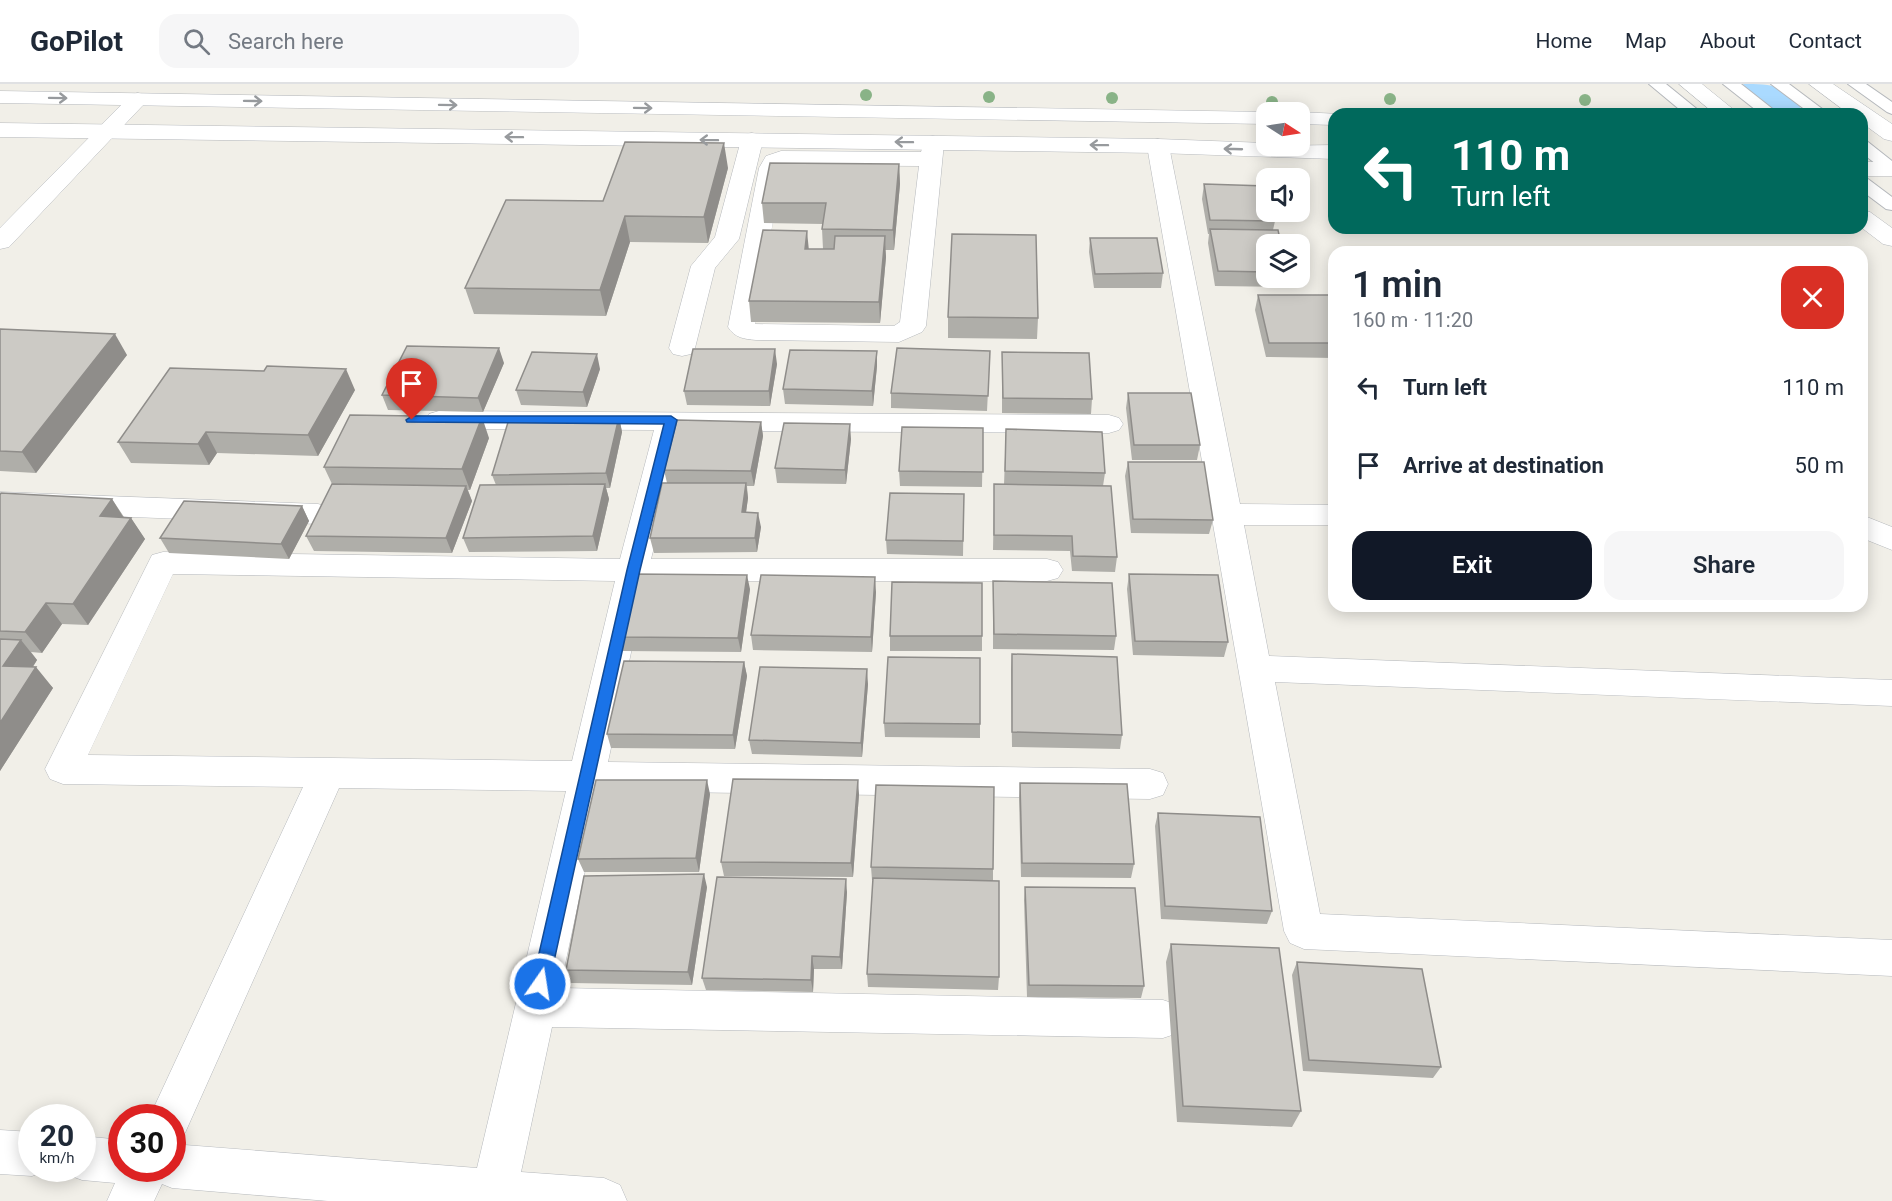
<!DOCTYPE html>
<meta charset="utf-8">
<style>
:root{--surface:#fff;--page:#f6f6f7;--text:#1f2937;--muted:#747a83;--line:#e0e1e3;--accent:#111827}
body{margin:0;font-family:Roboto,sans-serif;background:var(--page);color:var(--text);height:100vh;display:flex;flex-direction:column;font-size:22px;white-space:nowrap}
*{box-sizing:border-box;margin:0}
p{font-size:20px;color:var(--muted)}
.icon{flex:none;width:33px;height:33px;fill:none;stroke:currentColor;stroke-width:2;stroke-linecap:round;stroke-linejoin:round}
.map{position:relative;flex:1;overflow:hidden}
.side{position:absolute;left:1328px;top:162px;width:540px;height:366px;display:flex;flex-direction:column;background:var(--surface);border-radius:18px;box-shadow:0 3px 15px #0003}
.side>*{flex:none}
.banner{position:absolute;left:1328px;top:24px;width:540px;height:126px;border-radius:18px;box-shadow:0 3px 15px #0003;background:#00695c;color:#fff;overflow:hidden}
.needle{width:39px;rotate:102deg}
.tools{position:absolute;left:1256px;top:18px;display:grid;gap:12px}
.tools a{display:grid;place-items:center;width:54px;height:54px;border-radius:12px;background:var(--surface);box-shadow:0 3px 15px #0003;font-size:30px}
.speed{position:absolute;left:18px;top:1020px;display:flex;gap:12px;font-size:30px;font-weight:700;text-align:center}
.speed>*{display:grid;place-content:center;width:78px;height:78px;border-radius:50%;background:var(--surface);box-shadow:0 3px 15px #0003;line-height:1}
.speed small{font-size:15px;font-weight:400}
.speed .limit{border:9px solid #d22;background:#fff;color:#111}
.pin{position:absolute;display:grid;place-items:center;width:51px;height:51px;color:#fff;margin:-62px -26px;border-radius:50% 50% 50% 0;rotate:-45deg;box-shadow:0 0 6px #0007}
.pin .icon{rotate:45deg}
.me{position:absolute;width:66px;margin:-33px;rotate:13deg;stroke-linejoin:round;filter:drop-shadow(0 0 4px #0008)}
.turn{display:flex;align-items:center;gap:21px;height:126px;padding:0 24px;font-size:27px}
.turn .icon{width:78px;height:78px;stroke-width:2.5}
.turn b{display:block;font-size:42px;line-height:51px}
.round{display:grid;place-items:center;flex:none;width:63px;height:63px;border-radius:18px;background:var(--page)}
.head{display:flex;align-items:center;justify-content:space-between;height:102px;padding:0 24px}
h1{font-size:36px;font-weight:600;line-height:45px}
.cta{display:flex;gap:12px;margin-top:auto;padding:12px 24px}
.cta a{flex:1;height:69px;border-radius:18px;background:var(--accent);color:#fff;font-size:24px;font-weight:600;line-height:69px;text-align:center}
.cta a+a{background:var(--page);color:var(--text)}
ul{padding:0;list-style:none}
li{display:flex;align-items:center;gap:18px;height:78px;padding:0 24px}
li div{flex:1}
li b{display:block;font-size:22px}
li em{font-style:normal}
header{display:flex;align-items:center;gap:36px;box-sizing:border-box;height:84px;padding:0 30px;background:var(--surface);border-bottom:2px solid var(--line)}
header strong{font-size:28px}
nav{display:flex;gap:33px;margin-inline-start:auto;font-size:21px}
.search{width:420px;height:54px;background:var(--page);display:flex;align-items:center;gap:15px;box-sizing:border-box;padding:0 21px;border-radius:18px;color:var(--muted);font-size:22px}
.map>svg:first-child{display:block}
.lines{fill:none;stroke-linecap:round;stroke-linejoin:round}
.canal{fill:#aadaff;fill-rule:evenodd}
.service-casing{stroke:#b5b8bc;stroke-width:2}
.minor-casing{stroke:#b5b8bc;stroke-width:1}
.tertiary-casing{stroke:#b5b8bc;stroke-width:1}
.service{fill:#fff;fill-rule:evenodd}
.minor{fill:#fff;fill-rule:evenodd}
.tertiary{fill:#fff;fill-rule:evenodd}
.tree{fill:#89b387}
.wall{fill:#afaea9}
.shaded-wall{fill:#8f8d8a}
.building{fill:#cccac5;stroke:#8f8d8a;stroke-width:1.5}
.oneway{stroke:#979a9d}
.route{fill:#1a73e8;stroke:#114b97;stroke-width:1.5}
</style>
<header>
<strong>GoPilot</strong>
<div class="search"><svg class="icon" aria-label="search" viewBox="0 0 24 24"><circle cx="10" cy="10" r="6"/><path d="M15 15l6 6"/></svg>Search here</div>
<nav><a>Home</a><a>Map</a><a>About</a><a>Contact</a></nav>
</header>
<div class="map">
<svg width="1892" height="1117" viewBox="0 0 1892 1117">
<rect width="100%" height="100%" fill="#f1efe8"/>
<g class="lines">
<path class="canal" d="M1743 0C1768 0 1786 0 1802 21L1798 27C1778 32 1755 17 1743 0Z"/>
<defs>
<path id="service" d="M1649 0H1666L1703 30H1685Z
M1723 0H1741L1779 30H1761Z
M1771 0H1789L1829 30H1811Z
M1848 0H1866L1892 18V30L1887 28Z
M1862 56 1868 58 1892 77V90L1886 88 1862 69Z
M1862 94 1868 95 1892 113V126L1886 125 1862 107Z"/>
<path id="minor" d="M138 9 145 11 149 15 145 19 9 163 0 165V144L131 11Z
M752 49 760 51 763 56 739 155 715 184 695 264 691 270 682 272 673 270 669 264 691 182 715 153 741 56 744 51Z
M933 52 941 54 944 59 926 242 922 248 899 258 756 256C744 255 735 254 728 243L759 84 766 72 781 67 921 68 925 54ZM783 81 919 82 900 238 894 242 755 240Z
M1158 55 1166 57 1169 62 1240 420 1334 421V441H1244L1269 572 1892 596V622L1275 598 1320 830 1892 856V892L1304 865 1290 859 1284 847 1147 62 1150 57Z
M439 327 1109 331 1119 334 1123 340 1119 346 1109 349 683 347 651 475H1047L1058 478 1063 486 1058 494 1047 497H646L608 678 1150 685 1163 689 1168 700 1163 711 1150 715 602 707 560 904 1163 916 1178 921 1184 935 1178 949 1163 954 552 943 521 1088 604 1094 620 1101 627 1117H328L172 1104 162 1100 154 1117H107L115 1099 82 1096 66 1090 64 1084H82V1052L122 1056V1084H172V1060L477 1084 566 707 339 704 185 1049 172 1054V1034H149L303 703 63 700 50 695 45 685 152 471 163 468 620 475 654 346 439 345 429 342 425 336 429 330ZM173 490 615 497 572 677 88 671Z
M0 408 318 420 329 423 333 430 329 437 318 440 0 428Z
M1862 431 1892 443V466L1862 454Z
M0 1046 32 1048V1084L48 1086 32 1092 0 1090Z"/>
<path id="tertiary" d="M1679 0H1702L1739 30H1715Z
M1809 0H1833L1892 40V57L1884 55 1862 39V30H1849Z
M0 7 1266 28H1270H1266V40L0 19Z
M1295 28H1299L1340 30H1334V41L1299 40V28Z
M0 39 1158 55 1266 59V62L1334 61V75L1158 69 0 53Z
M1862 78H1892V92H1862Z
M1862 126 1870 128 1892 144V162L1883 160 1862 144Z"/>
</defs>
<use href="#service" class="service-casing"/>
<use href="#minor" class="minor-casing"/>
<use href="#tertiary" class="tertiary-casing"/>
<use href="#service" class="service"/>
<use href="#minor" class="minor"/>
<use href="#tertiary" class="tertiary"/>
</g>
<g class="tree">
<circle cx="866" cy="11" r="6"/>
<circle cx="989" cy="13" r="6"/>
<circle cx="1112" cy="14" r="6"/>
<circle cx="1390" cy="15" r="6"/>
<circle cx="1585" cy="16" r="6"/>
<circle cx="1272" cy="18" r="6"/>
</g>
<path class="wall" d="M899 80 900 100 894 166H885L886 173 880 239 751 238 749 217 823 165 822 145 823 140 764 139 762 119Z
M728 84 708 159 630 158 606 232 474 230 465 204 603 117Z
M1204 100 1275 137 1273 146 1266 160V194H1286L1284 203 1215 202 1208 159 1209 150H1208L1202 115Z
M1090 154 1163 189 1161 204H1094L1089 168Z
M1258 211H1334V274L1266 273 1255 226Z
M948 233 1038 234 1037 255 948 254Z
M0 245 127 271 36 389 0 387Z
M877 267V282L873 322 785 320 783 305Z
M990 267 987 327 891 324V309Z
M1002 268 1092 315 1091 330 1002 329Z
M504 279 483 328 388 326 382 311Z
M777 280 770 322 687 321 684 307Z
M600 285 587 323 521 321 516 306Z
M264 287 355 306 318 372 217 369 209 381 131 379 118 358Z
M1128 309 1200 361 1197 376H1132L1126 324Z
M619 333 622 348 610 404H606L609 415 597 467 469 468 463 454 496 401 492 391Z
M761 338 763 352 754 402H747L748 414 746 428 761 443 757 468 654 469 650 454 667 399 664 386Z
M983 344 982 403 900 402 899 387Z
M1006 345 1105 389 1103 402 1117 473 1115 488 1072 487 1070 467 993 466 994 415 1004 401Z
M489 354 470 406H468L472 417 452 469 314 467 306 452 332 400 324 383Z
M851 355 846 400 777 399 775 384Z
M1128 378 1213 436 1209 450 1131 449 1125 392Z
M964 410 963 472 887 470 886 456Z
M0 411 112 415 124 433 131 434 145 455 88 541 62 540 42 569 31 568 37 576 33 583 53 604 0 687Z
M302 422 309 437 289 475 169 469 160 454Z
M1129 490 1228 558 1224 573 1133 571 1127 505Z
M993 497 1116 552 1114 566 993 565Z
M750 505 741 568 623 567 619 553Z
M876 508 872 568 753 566 751 551Z
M890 552H982V567H890Z
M1012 570 1122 651 1120 665 1012 663 1011 585Z
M744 578 747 592 735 665 611 664 607 650Z
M868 600 862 673 752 670 749 656Z
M884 639 980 640V654L885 653Z
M1020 699 1134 780 1131 794 1021 793 1019 713Z
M710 710 699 788H584L578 775Z
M859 710 853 793 724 792 721 778Z
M1158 729 1272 827 1267 840 1161 835 1155 742Z
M871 783 993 785V797L999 893 998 906 868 903 867 890 873 796H872Z
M707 803 692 901 571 899 566 886Z
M1025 803 1144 902 1141 914 1027 913 1024 816Z
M847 808 842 885H814L813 908 706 906 702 894Z
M1171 860 1301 1027 1292 1043 1177 1038 1166 878Z
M1297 878 1441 983 1433 994 1303 987 1292 891Z"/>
<path class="shaded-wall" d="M724 59 728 84 708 159 704 133Z
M899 80 900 100 894 166 893 146Z
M625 132 630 158 606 232 600 206Z
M807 147 809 167 805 165Z
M885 152 886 173 880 239 879 218Z
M115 250 127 271 36 389 22 368Z
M499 264 504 279 483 328 478 314Z
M775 265 777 280 770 322 769 307Z
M877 267V282L873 322 872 307Z
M597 270 600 285 587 323 583 308Z
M346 285 355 306 318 372 308 351Z
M482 333 489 354 470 406 462 385Z
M619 333 622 348 610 404 606 389Z
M761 338 763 352 754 402 751 387Z
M850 340 851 355 846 400 845 386Z
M206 348 217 369 209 381 198 360Z
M746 399 748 414 744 443 742 428Z
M605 400 609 415 597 467 593 452Z
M466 402 472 417 452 469 446 454Z
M112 415 125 436 100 432Z
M302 422 309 437 289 475 281 460Z
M758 429 761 443 757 468 755 454Z
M131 434 145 455 88 541 73 520Z
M747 491 750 505 741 568 738 554Z
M875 493 876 508 872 568 871 553Z
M46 519 62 540 42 569 25 548Z
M21 556 37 576 20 602 3 582Z
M744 578 747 592 735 665 733 651Z
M36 583 53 604 0 687V639Z
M867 585 868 600 862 673 861 659Z
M707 696 710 710 699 788 696 774Z
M858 696 859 710 853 793 851 779Z
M704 790 707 803 692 901 688 888Z
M846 795 847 808 842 885 840 873Z
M812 872 814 885 813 908 811 896Z"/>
<path class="building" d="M625 58 724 59 704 133 625 132 600 206 465 204 506 116 603 117Z
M770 79 899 80 893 146 822 145 826 119H762Z
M1204 100 1266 102V128H1273L1275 137 1210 136Z
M1210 145 1278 146 1281 160H1266V188L1218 187Z
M763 146 807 147 805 165H834L835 152H885L879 218 749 217Z
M952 150 1036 151 1038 234 948 233Z
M1090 154H1157L1163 189 1095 190Z
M1258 211H1334V259H1269Z
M0 245 115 250 22 368 0 367Z
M407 262 499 264 478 314 382 311Z
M897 264 990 267 988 312 891 309Z
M693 265H775L769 307H684Z
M790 266 877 267 872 307 783 305Z
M532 268 597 270 583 308 516 306Z
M1002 268 1089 269 1092 315 1003 314Z
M267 282 346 285 308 351 206 348 198 360 118 358 170 284 264 287Z
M1128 309H1191L1200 361H1134Z
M350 331 482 333 462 385 324 383Z
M619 333 606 389 492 391 509 335Z
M677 336 761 338 751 387 664 386Z
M784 339 850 340 845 386 775 384Z
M902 343 983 344V388L899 387Z
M1006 345 1102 348 1105 389 1005 387Z
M1128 378H1204L1213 436 1133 435Z
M662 399H746L742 428 758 429 755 454H650Z
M332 400 466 402 446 454 306 452Z
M605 400 593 452 463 454 480 401Z
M994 400 1111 402 1117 473 1073 472 1072 452 994 451Z
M1 409 112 415 100 432 131 434 73 520 46 519 25 548 0 547V411Z
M890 409 964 410 963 457 886 456Z
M184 417 302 422 281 460 160 454Z
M632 490 747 491 738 554 619 553Z
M1129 490 1218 491 1228 558 1135 557Z
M761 491 875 493 871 553 751 551Z
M993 497 1112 499 1116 552 994 550Z
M892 498 982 499V552H890Z
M0 555 21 556 3 582 36 583 0 639Z
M1012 570 1117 573 1122 651 1012 648Z
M888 573 980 574V640L884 639Z
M624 577 744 578 733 651 607 650Z
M760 583 867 585 861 659 749 656Z
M733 695 858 696 851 779 721 778Z
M596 696H707L696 774 578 775Z
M1020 699 1127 700 1134 780 1022 779Z
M876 701 994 703 993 785 871 783Z
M1158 729 1260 733 1272 827 1165 822Z
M704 790 688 888 566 886 584 792Z
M717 793 846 795 840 873 812 872 811 896 702 894Z
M873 794 999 797V893L867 890Z
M1025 803 1135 804 1144 902 1029 901Z
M1171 860 1279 864 1301 1027 1183 1022Z
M1297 878 1422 885 1441 983 1309 976Z"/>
<defs><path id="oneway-shaft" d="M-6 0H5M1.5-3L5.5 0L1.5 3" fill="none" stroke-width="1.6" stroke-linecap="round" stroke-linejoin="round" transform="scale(1.5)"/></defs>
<g class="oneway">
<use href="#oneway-shaft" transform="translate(58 14) rotate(1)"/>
<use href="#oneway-shaft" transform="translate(253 17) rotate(1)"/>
<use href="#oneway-shaft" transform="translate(448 21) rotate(1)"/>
<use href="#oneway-shaft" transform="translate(643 24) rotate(1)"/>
<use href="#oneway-shaft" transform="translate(514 53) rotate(-179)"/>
<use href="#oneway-shaft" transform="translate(709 56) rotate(-179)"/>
<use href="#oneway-shaft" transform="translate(904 58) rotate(-179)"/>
<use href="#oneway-shaft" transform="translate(1099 61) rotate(-179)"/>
<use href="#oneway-shaft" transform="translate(1233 65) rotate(-178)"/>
</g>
<path class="route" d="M412 332H671L677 336 640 486 549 900 546 905 540 907 534 905 532 900 627 486 664 340 407 338 406 336Z"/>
</svg>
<div class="tools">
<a><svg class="needle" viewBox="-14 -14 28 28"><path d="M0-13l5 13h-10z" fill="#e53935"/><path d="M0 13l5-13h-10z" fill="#747a83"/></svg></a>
<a><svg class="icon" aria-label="sound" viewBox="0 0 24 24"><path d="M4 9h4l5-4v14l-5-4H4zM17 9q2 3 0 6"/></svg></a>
<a><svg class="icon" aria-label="layers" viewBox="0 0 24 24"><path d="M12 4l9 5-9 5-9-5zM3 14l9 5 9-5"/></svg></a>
</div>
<div class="speed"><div>20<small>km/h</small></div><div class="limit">30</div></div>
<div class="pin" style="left:412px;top:336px;background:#d93025"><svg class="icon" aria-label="arrive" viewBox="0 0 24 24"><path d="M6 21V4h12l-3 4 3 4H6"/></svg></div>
<svg class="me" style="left:540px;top:900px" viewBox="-20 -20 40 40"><circle r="17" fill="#1a73e8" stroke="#fff" stroke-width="3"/><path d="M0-11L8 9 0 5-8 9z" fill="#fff"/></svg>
<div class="banner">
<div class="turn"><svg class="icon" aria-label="left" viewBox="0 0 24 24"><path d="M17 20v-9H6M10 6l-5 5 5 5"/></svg><div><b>110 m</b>Turn left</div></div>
</div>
<section class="side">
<div class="head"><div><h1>1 min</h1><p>160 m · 11:20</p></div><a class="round" style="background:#d93025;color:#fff"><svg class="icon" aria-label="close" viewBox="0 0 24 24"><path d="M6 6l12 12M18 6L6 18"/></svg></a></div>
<ul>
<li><svg class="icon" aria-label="left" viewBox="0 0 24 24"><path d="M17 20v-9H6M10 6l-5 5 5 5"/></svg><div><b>Turn left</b></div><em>110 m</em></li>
<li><svg class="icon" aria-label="arrive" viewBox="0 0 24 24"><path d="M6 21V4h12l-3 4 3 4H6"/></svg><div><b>Arrive at destination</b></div><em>50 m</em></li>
</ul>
<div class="cta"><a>Exit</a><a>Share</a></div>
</section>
</div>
